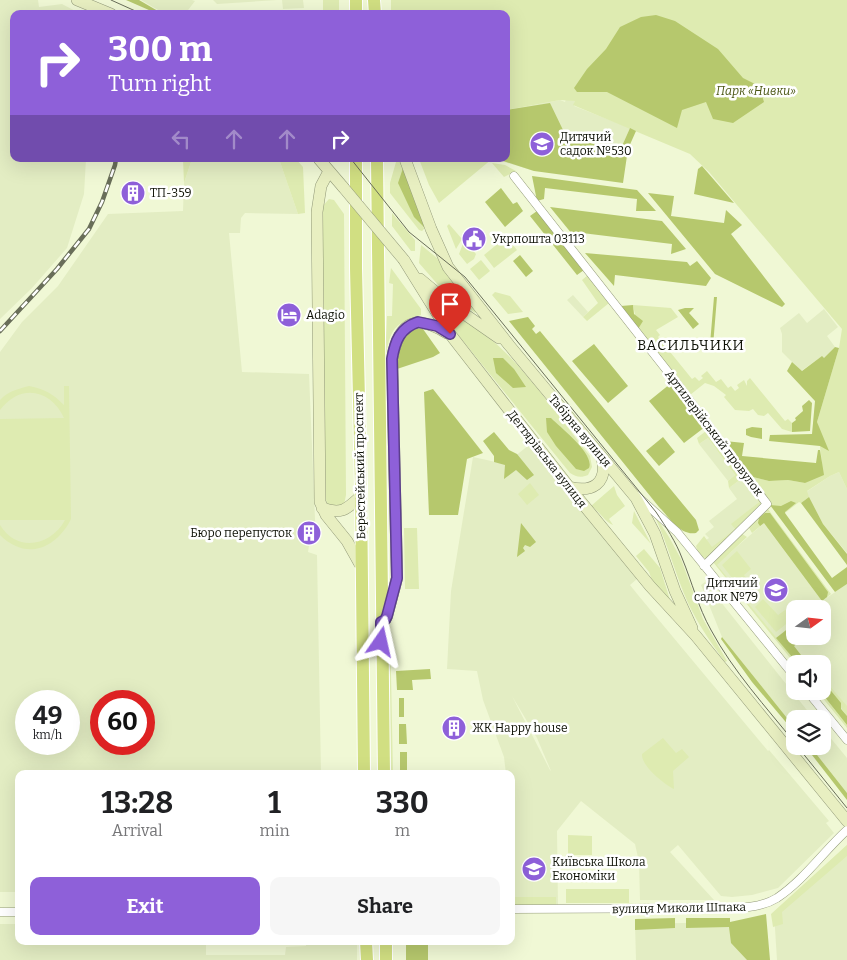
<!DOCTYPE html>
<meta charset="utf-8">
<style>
:root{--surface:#fff;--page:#f6f6f6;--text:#202124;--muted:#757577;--accent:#8e60d9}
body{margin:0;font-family:Bitter,serif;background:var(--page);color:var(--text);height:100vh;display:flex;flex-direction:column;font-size:19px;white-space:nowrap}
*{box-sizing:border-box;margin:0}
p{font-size:16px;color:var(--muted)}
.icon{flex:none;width:28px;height:28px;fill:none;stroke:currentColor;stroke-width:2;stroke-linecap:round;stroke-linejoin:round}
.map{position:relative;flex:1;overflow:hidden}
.side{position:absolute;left:15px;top:770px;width:500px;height:175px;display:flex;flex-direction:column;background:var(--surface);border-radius:10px;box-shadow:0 5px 20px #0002}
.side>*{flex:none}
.top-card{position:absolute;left:10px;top:10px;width:500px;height:152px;border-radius:10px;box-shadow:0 5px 20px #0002;background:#8e60d9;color:#fff;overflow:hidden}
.needle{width:32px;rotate:75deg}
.fabs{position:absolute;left:786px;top:600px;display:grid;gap:10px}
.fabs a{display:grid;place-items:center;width:45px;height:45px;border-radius:10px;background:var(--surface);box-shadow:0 5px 20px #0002;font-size:25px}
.speed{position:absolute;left:15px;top:690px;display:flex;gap:10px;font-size:25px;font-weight:700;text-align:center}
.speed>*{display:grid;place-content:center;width:65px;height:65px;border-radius:50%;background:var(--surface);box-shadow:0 5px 20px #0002;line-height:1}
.speed small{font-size:12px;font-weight:400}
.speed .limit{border:8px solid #d22;background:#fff;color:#111}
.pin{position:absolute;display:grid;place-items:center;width:42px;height:42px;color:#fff;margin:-51px -21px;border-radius:50% 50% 50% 0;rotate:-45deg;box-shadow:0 0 5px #0007}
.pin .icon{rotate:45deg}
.me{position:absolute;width:55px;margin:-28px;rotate:11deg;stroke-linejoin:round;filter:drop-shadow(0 0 4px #0008)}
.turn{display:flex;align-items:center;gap:18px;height:105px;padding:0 15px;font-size:22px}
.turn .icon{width:65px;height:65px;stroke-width:2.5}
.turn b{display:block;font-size:35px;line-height:42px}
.lanes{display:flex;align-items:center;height:48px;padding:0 15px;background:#0003;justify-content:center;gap:25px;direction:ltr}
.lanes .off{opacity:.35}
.eta{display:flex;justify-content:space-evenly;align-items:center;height:85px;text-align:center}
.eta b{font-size:30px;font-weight:700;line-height:35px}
.action{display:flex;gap:10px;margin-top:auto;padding:10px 15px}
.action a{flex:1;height:58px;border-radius:10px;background:var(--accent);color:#fff;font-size:20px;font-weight:700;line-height:58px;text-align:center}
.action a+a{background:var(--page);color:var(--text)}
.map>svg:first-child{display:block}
.built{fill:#e3edc3;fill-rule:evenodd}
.green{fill:#deebb1}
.forest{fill:#b6c86d}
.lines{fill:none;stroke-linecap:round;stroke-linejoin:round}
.minor-casing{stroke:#929979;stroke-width:9}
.secondary-casing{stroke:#929979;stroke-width:12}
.primary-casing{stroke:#fff;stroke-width:14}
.minor{stroke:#fff;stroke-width:8}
.secondary{stroke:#e8efc1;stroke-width:11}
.primary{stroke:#d1df82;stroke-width:12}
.tram{stroke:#696e59;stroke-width:1}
.rail-casing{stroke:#696e59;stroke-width:4.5}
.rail{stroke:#fff;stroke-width:2.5;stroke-dasharray:8;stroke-linecap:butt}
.secondary-bridge-casing{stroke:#929979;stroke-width:12;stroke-linecap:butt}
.secondary-bridge{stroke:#e8efc1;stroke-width:11}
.route-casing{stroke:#5c3e8d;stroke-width:12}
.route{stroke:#8e60d9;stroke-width:9}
.labels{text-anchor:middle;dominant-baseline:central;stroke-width:5;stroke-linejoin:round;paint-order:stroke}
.park-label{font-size:12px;font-style:italic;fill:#4b5614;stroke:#fff}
.poi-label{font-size:12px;fill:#0d1005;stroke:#fff;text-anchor:start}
.street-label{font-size:12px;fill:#0d1005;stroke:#fff}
.neighbourhood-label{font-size:14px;letter-spacing:1px;fill:#0d1005;stroke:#fff}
</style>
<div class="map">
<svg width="847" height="960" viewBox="0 0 847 960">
<rect width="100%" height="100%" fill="#f0f8d5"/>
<path class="built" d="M0 0H38L39 7 62 4 81 14H14V159H86L84 194 67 248 32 288 0 319Z
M141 0H192L195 1 185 14H165Z
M213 0H277L217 4Z
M282 0H303L304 8 283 9Z
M566 99 575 101 574 106 630 128 618 155 534 171 501 161 500 159H506V110L560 100 565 102Z
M192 159H279L298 214 245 213 241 218 240 233H229L242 372 309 374 316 543 309 546 308 552 317 555 321 774H19V892H0V352L22 322 58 286 108 214 183 211 184 183ZM26 701H69V744H26ZM101 701H144V744H101Z
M573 295 588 312 583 317 567 300Z
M824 309 838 327 827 336 835 347 824 359 821 357 801 371 782 352V334L780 328 799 313 807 323Z
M708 438 735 475 728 481 699 444Z
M529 445 638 578 630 585 638 595 768 751 769 750 829 821 826 823 834 833 778 888 752 895 732 897 721 896 678 845 670 852 714 900H640L639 862 635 844 581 801 557 831 558 907H511V774H506L504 757 483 700 477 671 447 669 451 591 473 457 505 464ZM512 696 537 738 551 771 550 770Z
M839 472 847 489V553L823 524 806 492 830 476Z
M741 479 759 502 732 524 735 529 712 548 706 540 709 538 705 534 714 527 709 521 737 499 729 488Z
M764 523 822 601 847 584V725L820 691H822V664H798L716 565ZM795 609H822V636H795Z
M705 582 814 719H795V728L722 637 701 585Z
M824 730 847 758V793L810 746H822L823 731Z
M847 845V960H777L774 913Z
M730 922 757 960H636L635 924Z
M0 924H19V941H206V955H285L286 947 306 946V941H357V960H0Z"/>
<path class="green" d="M323 0H339V14H323Z
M391 0H847V489L839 472 830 476 807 491 809 497 801 503 799 502 785 513 770 505 749 476 769 481 788 480 805 483 822 463 817 422 839 348 842 329 709 172 690 154 573 105 575 101 560 100 506 110V14H391Z
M183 159H192L184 183Z
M279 159H296L303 167 305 213 298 214Z
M391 159H400L425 228 422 231 419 230 390 193V183L396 162Z
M419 159H492L439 203 429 185Z
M492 163 505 165 516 171 504 177Z
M329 199 334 200 344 214 346 495 344 505 331 507 327 503 325 497 321 208Z
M392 213 415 240V251H411L392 226Z
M449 224 462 239 456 249 447 226Z
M506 237 517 250 494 268 484 255Z
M464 241 476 254 474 259 467 264 459 254Z
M421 245 437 258 476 312 475 313 439 286 419 263Z
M481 260 490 271 479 280 470 269Z
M391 268 421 309V315C391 324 390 332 385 361L387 316H392L393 284 389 283Z
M588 275 609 303 587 321 583 317 598 303 582 280Z
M424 289C452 310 483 330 508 355 538 386 563 422 590 456L592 467 588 475C581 478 576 477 570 473L459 336Z
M495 292 510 296 523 312 508 314 492 295Z
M633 305 671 308 678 317 656 330 660 335 658 337 692 379 695 377 699 381 703 378 701 376 707 371 716 382 721 379 728 388 731 386 735 391 739 388 737 385 744 380 747 386V381L750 378 785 421 788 419 792 423V432L782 429 768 413 764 416 758 415 753 409 749 411 735 410 724 397 726 395 714 386 705 383 690 395 638 329Z
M29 386C45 389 53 394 64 405V386H69L71 519C56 549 26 561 0 535V525C17 553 51 546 65 520H0V419L64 418C51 389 20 383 0 410V400C8 391 18 389 29 386Z
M706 431 709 432 764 503 707 559 699 555 696 546 704 536 712 547 735 529 731 524 759 502 741 479 729 488 728 481 735 475 708 438 699 444 697 438Z
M530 483 539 495 527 505 518 494Z
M614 486 617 495 625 506 609 519 613 525C605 522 599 511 591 506Z
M764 509H768L831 594 822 601 764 523 752 533 748 526Z
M634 511 651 544 632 523Z
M654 515H655L669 537 681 559 703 619 727 661 725 662C711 643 698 624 688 603 675 574 668 544 654 515Z
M404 528H417L419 589H405Z
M739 532 747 537 717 565 798 664H795L713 562Z
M644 549 660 568 670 600 653 583 649 572 636 556Z
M737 551 751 569 744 575 758 595 750 601 722 565Z
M763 599 778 615 795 603 799 609H795V617L776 632 755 607Z
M390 624 393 774H388L386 635Z
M822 677 847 706V716L823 681Z
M817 691H820L847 725V728Z
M663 738 676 753 682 749 689 757 673 771 674 789C664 784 641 766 642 754Z
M568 835 592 836V855H568Z
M847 845V856L782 912 783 924 773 927 771 914Z
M566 889H629V903H566Z
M511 897H556V906L514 907 511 903Z"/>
<path class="forest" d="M126 0H139L163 14H158Z
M656 15 675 21 718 49 743 78 759 86 764 102 733 123 713 119 706 102 682 110 677 128 607 92H577L574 88 587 69 606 49 620 27 641 17Z
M550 103 563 130 618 155 630 128 636 131 628 149 623 183 534 171 497 159H506V110Z
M702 166 734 203 694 194 698 169Z
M403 168 425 228 414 217 398 183Z
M532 176 637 190 656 211H636L637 199 545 188 544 199 537 201Z
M501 188 513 204 517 202 523 211 505 227 485 202Z
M648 193 674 196 671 216 724 223 726 210 742 225 731 234 785 304 782 307 715 274Z
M550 207 662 221 686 249 671 254 672 244 582 233 581 245Z
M537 211 584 270 577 275 530 216Z
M585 253 687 262 690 266 697 261 711 278 706 286 615 275 614 286Z
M520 255 533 271 526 277 513 261Z
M714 297H717L713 346 710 344Z
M633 305 634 314 643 321 638 329 621 306Z
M685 308H694L689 313 699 324 693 329 678 310Z
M528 317 535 326 532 329 536 334 540 331 696 520 699 530 696 533C680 536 669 517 659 507L509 321Z
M417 329H423L440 353 433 357 397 369 398 347 409 331Z
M594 344 628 386 608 403 572 361Z
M835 347 839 348 817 422 829 451 820 446 769 441 770 435 812 434 815 401 787 371 792 362 802 371 822 356 824 358Z
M493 358H503L514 369 526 387 513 388 496 373Z
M670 384 705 427 684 443 649 401Z
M433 389 483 453 467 459 458 515H429L424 392Z
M809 400 812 403 810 431 792 432V423L796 420 795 418 803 411 802 406Z
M546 418H551C561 428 595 454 589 468L584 471 576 469 556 446 547 432Z
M752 427 762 428V439L751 437 746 435V429Z
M494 432 509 450 517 454 534 475 527 480 516 470 504 479 505 465 494 462V456L483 441Z
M663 437 675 452 659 466 646 451Z
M725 441 744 443 742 456 816 463 818 450H820L824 475 805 483 788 480 769 481 749 476Z
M809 497 823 524 847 554V565L801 503Z
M791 501 796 503 785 512V513L832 578 847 567V584L835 592 770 505 781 506Z
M765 513H770L828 592 827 597 822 601 764 523 760 526 758 523 759 518Z
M521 523 536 542 530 547 525 545 523 548 525 551 517 557Z
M790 627 796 637 795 638 798 643 794 646 808 664H798L776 638Z
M722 637 795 728V733L752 682 721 639Z
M430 669 431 679 412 680 413 690H397L396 671Z
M823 681 841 703V709L847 716V725L820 691H822Z
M399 698H404V717H399Z
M399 724H406L407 744H399Z
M805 746H810L847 793V800Z
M400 752H407V772H400Z
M766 914 770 960H747L731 943 729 927 686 928V918H730V922Z
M675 918V928L635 930V919Z
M406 941H428V960H406Z"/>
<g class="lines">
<defs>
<path id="minor" d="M514 176 672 377 767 504 704 566
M637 496 677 532 795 677
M807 691 847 740
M511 909 732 908C746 908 764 906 777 898 804 880 823 852 847 830
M0 912H19"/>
<path id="secondary" d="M77 0 111 14
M319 159 343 187
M405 159 431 229 448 267 509 345 636 498 655 534 675 591 692 628
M329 171 321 186 317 212 320 502 326 515 347 541 361 566
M404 260 450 334 569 487 650 586 696 636 847 821
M420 279 450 304 499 338
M569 487C592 493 608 484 602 458
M322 508C342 515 347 509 361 496
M381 622 385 620 387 616 397 578 392 359C399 321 415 314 447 333"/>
<path id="primary" d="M356 0V14
M374 0 375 14
M356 159V268L361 488 364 774
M377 159 384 774
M366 941 367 960
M386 941V960"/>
</defs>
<use href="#minor" class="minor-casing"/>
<use href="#secondary" class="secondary-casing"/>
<use href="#primary" class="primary-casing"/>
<use href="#minor" class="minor"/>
<use href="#secondary" class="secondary"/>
<use href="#primary" class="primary"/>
<path class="tram" d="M111 0 142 14
M351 159 409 232 465 277 656 512C666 527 676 542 682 558 692 582 698 607 711 630 733 671 766 707 795 743
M797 746 847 808"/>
<defs>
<path id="rail" d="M0 331 57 269 89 229 102 202 115 165 116 159"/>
</defs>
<use href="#rail" class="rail-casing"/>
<use href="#rail" class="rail"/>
<defs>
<path id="secondary-bridge" d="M343 187 404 260"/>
</defs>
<use href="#secondary-bridge" class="secondary-bridge-casing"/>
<use href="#secondary-bridge" class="secondary-bridge"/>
</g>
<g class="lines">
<defs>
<path id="route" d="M381 642V622L385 620 387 616 397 578 392 359C395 341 400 328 418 322L437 326 450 334"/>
</defs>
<use href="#route" class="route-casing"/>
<use href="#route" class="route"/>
</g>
<defs>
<symbol id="school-disc" viewBox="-11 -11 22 22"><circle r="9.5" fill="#8e60d9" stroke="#fff"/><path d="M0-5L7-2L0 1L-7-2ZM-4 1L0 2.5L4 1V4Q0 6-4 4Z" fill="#fff"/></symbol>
<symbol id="building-disc" viewBox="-11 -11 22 22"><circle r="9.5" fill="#8e60d9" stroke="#fff"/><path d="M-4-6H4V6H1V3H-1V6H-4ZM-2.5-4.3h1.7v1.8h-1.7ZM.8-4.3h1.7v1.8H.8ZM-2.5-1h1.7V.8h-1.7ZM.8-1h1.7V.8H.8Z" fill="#fff"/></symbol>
<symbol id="civic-disc" viewBox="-11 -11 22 22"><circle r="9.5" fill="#8e60d9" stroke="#fff"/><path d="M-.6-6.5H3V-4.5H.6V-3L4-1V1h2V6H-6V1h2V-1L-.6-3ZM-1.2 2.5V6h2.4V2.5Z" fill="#fff"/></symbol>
<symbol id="hotel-disc" viewBox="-11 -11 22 22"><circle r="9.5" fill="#8e60d9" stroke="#fff"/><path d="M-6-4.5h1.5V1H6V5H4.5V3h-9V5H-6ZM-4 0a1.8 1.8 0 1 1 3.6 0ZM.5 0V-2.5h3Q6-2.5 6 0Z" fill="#fff"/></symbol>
<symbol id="university-disc" viewBox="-11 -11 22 22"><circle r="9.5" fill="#8e60d9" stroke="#fff"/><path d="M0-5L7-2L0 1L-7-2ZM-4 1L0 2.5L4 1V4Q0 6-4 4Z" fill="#fff"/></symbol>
</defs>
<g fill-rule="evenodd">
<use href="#school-disc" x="528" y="130" width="28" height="28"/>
<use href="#building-disc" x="119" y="179" width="28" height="28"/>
<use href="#civic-disc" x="460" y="225" width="28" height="28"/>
<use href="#hotel-disc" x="275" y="301" width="28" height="28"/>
<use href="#building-disc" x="295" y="519" width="28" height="28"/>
<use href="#school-disc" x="762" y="576" width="28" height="28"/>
<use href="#building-disc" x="440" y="714" width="28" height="28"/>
<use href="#university-disc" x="520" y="855" width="28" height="28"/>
</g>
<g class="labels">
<g class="park-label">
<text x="756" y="91">Парк «Нивки»</text>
</g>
<g class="poi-label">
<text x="560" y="137">Дитячий<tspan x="560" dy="14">садок №530</tspan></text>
<text x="150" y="193">ТП-359</text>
<text x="492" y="239">Укрпошта 03113</text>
<text x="306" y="315">Adagio</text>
<text x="292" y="533" text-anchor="end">Бюро перепусток</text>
<text x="758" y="583" text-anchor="end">Дитячий<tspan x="758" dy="14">садок №79</tspan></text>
<text x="472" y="728">ЖК Happy house</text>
<text x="552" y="862">Київська Школа<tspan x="552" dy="14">Економіки</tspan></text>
</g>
<g class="street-label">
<text transform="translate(580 431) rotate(50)">Табірна вулиця</text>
<text transform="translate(714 433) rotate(53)">Артилерійський провулок</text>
<text transform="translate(547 459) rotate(52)">Дегтярівська вулиця</text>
<text transform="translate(360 466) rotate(-91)">Берестейський проспект</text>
<text transform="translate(679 908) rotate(-1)">вулиця Миколи Шпака</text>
</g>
<g class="neighbourhood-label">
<text x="691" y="345">ВАСИЛЬЧИКИ</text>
</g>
</g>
</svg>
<div class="fabs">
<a><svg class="needle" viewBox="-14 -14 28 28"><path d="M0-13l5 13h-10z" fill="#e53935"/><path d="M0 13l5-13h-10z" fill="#757577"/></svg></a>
<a><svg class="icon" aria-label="sound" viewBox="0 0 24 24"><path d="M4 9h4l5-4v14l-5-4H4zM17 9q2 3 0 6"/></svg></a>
<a><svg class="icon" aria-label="layers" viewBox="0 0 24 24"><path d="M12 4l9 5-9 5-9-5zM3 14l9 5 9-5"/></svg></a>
</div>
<div class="speed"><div>49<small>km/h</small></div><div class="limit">60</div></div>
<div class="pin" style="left:450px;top:334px;background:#d93025"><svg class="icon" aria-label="arrive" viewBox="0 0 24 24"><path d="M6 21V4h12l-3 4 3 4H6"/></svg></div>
<svg class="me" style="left:381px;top:642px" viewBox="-20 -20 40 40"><path d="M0-17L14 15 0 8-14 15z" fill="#8e60d9" stroke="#fff" stroke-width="4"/></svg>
<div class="top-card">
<div class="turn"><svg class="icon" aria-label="right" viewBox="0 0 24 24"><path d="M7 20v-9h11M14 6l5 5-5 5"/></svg><div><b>300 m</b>Turn right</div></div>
<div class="lanes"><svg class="icon off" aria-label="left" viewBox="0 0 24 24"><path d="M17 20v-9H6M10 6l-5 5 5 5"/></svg><svg class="icon off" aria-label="ahead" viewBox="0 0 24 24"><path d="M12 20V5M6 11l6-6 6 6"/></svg><svg class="icon off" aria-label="ahead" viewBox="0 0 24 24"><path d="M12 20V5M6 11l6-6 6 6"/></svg><svg class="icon" aria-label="right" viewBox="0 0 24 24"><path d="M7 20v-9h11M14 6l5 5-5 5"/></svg></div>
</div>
<section class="side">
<div class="eta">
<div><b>13:28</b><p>Arrival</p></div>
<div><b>1</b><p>min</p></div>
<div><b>330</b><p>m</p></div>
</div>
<div class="action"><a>Exit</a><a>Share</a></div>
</section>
</div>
